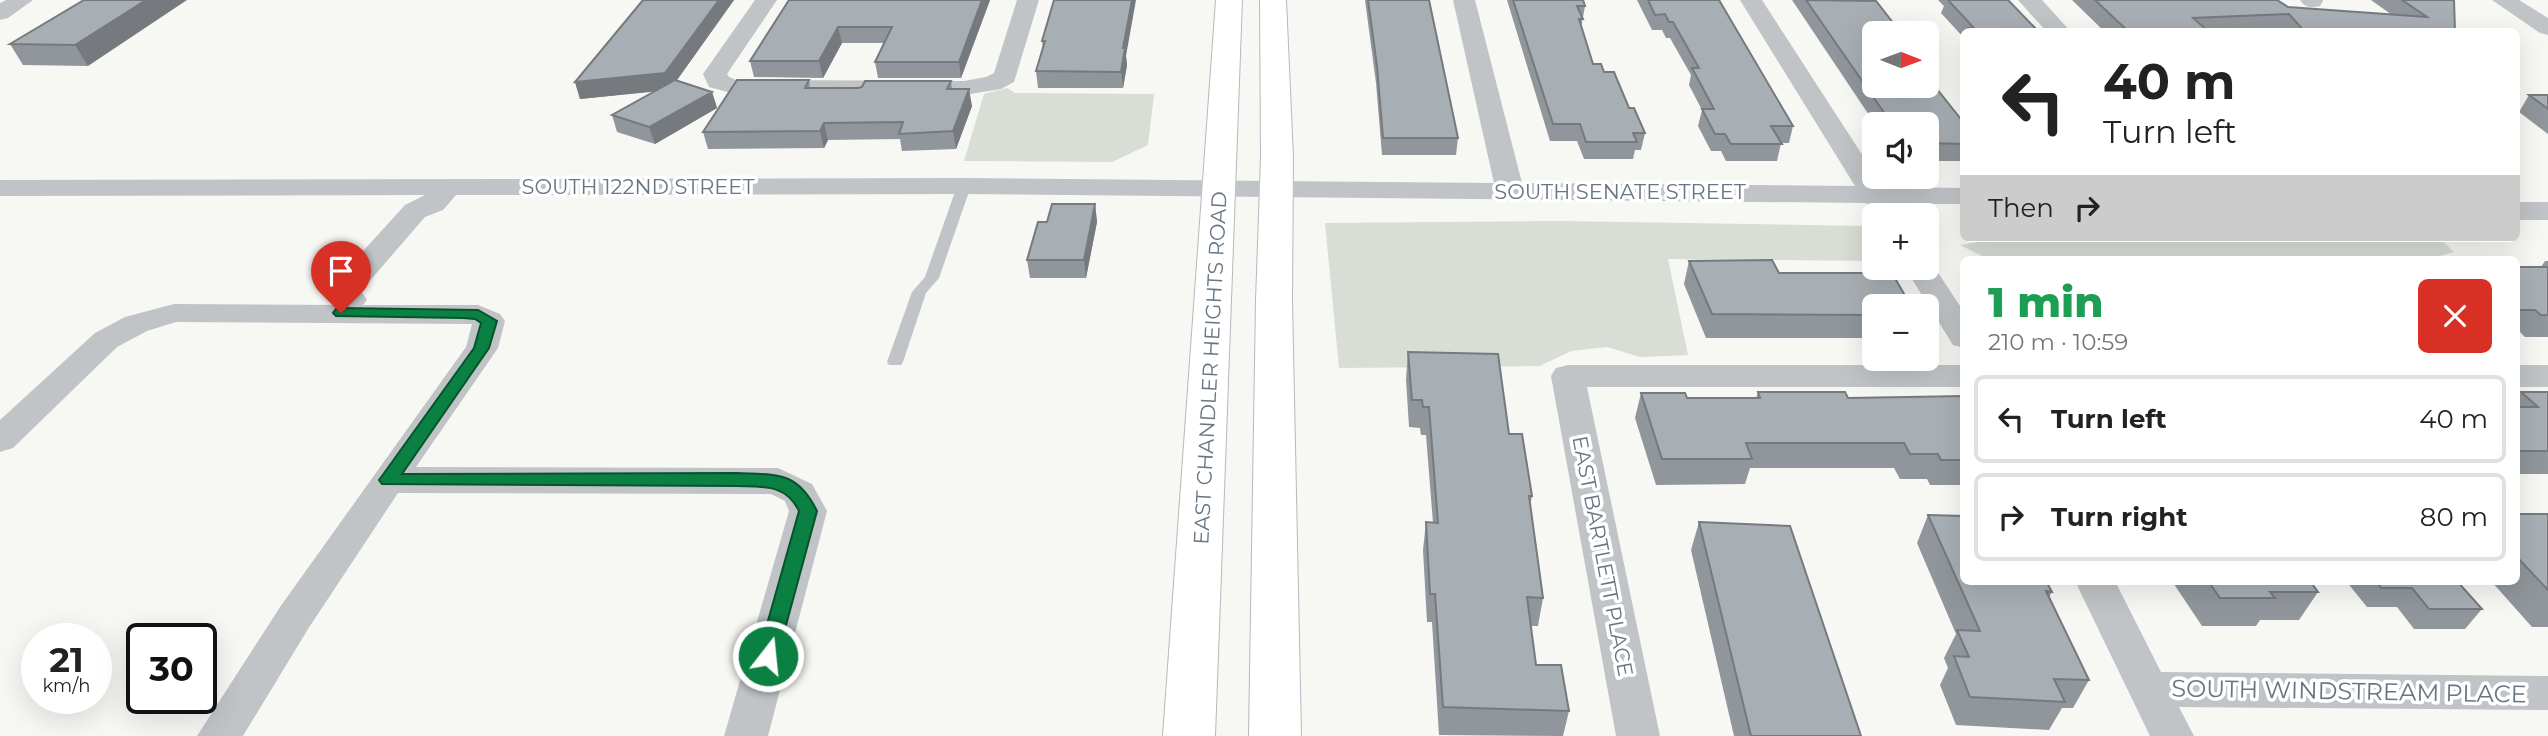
<!DOCTYPE html>
<meta charset="utf-8">
<style>
:root{--surface:#fff;--page:#f2f2f2;--text:#222;--muted:#767676;--line:#e0e0e0}
body{margin:0;font-family:Montserrat,sans-serif;background:var(--page);color:var(--text);height:100vh;display:flex;flex-direction:column;font-size:26px;white-space:nowrap}
*{box-sizing:border-box;margin:0}
p{font-size:23px;color:var(--muted)}
.icon{flex:none;width:38px;height:38px;fill:none;stroke:currentColor;stroke-width:2;stroke-linecap:round;stroke-linejoin:round}
.map{position:relative;flex:1;overflow:hidden}
.drawer{position:absolute;left:1960px;top:256px;width:560px;height:329px;display:flex;flex-direction:column;background:var(--surface);border-radius:10px;box-shadow:0 7px 28px #0002}
.drawer>*{flex:none}
.hud{position:absolute;left:1960px;top:28px;width:560px;height:214px;border-radius:10px;box-shadow:0 7px 28px #0002;background:#fff;color:var(--text);overflow:hidden}
.needle{width:46px;rotate:91deg}
.controls{position:absolute;left:1862px;top:21px;display:grid;gap:14px}
.controls a{display:grid;place-items:center;width:77px;height:77px;border-radius:10px;background:var(--surface);box-shadow:0 7px 28px #0002;font-size:35px}
.speed{position:absolute;left:21px;top:623px;display:flex;gap:14px;font-size:35px;font-weight:700;text-align:center}
.speed>*{display:grid;place-content:center;width:91px;height:91px;border-radius:50%;background:var(--surface);box-shadow:0 7px 28px #0002;line-height:1}
.speed small{font-size:18px;font-weight:400}
.speed .limit{border:4px solid #111;border-radius:10px;background:#fff;color:#111}
.pin{position:absolute;display:grid;place-items:center;width:60px;height:60px;color:#fff;margin:-72px -30px;border-radius:50% 50% 50% 0;rotate:-45deg;box-shadow:0 0 7px #0007}
.pin .icon{rotate:45deg}
.me{position:absolute;width:77px;margin:-38px;rotate:16deg;stroke-linejoin:round;filter:drop-shadow(0 0 5px #0008)}
.turn{display:flex;align-items:center;gap:24px;height:147px;padding:0 28px;font-size:32px}
.turn .icon{width:91px;height:91px;stroke-width:2.5}
.turn b{display:block;font-size:49px;line-height:60px}
.then{display:flex;align-items:center;height:66px;padding:0 28px;background:#0003;gap:14px;font-size:26px}
.round{display:grid;place-items:center;flex:none;width:74px;height:74px;border-radius:10px;background:var(--page)}
.head{display:flex;align-items:center;justify-content:space-between;height:119px;padding:0 28px}
h1{font-size:42px;font-weight:800;line-height:52px;color:#1e9e55}
ul{padding:0;list-style:none}
li{display:flex;align-items:center;gap:21px;height:88px;margin:0 14px 10px;padding:0 14px;border:4px solid var(--line);border-radius:10px}
li div{flex:1}
li b{display:block;font-size:26px}
li em{font-style:normal}
.map>svg:first-child{display:block}
.green{fill:#d8ddd5}
.lines{fill:none;stroke-linecap:round;stroke-linejoin:round}
.secondary-casing{stroke:#b5b9bd;stroke-width:2}
.service{fill:#c0c4c7;fill-rule:evenodd}
.minor{fill:#c0c4c7;fill-rule:evenodd}
.secondary{fill:#fff;fill-rule:evenodd}
.wall{fill:#90969b}
.shaded-wall{fill:#767a7e}
.building{fill:#a8afb4;stroke:#767a7e;stroke-width:2}
.route{fill:#0b8043;stroke:#07532c;stroke-width:2}
.labels{text-anchor:middle;dominant-baseline:central;stroke-width:7;stroke-linejoin:round;paint-order:stroke}
.street-label{font-size:21px;fill:#687683;stroke:#fff}
.near-street-label{font-size:24px;fill:#687683;stroke:#fff}
</style>
<div class="map">
<svg width="2548" height="736" viewBox="0 0 2548 736">
<rect width="100%" height="100%" fill="#f7f7f4"/>
<path class="green" d="M1007 88 1015 93 1154 94 1148 145 1112 162 964 161 984 94Z
M1561 221 1865 226 1874 252V261L1668 259 1688 355 1640 357 1607 347 1571 351 1540 366 1339 368 1325 223Z
M2000 238H2402L2441 240 2454 252 2435 257 1986 258 1960 245Z"/>
<g class="lines">
<defs>
<path id="secondary" d="M1216 0H1242L1215 736H1163Z
M1260 0H1286L1293 157 1292 301 1301 736H1249L1256 301 1261 157Z"/>
</defs>
<use href="#secondary" class="secondary-casing"/>
<path class="service" d="M964 182 971 186 939 278 926 293 903 362 901 365H889L887 362 912 292 925 277 957 186Z"/>
<path class="minor" d="M6 0H33L8 18 0 20V3Z
M755 0H777L727 74 729 77 736 80 964 81 986 77 994 73 1017 0H1039L1014 82 1001 89 964 95 735 94 709 87 703 74Z
M1453 0H1475L1522 183 1855 186 1740 0H1762L1874 173V177L1883 187 1964 188V204H1894L1897 208 1893 214H1873L1866 203 964 194 456 195 443 210 425 217 361 291 367 300 363 305H478L500 314 505 321 498 348 416 467 778 468 812 484 827 511 768 736H724L789 511 785 501 771 494 398 493 308 629 243 736H197L280 607 466 347 472 324 176 322 147 331 117 347 13 448 0 452V420L95 333 125 317 174 304 339 305 330 290 334 283 405 205 425 195 0 196V180L964 178 1494 183Z
M2018 0H2042L2071 32H2047Z
M2300 0H2323V1L2320 6C2311 8 2305 8 2300 0Z
M2492 0H2519L2548 18V35L2540 33Z
M2516 202H2548V220H2516Z
M1927 261 1931 262 1964 312V348L1953 345 1905 268H1927Z
M1568 365H1964V387H1587L1660 736H1616L1551 376 1556 368Z
M2516 365H2548V387H2516Z
M2075 581H2115L2161 672 2548 676V710L2179 707 2194 736H2150Z"/>
<use href="#secondary" class="secondary"/>
</g>
<path class="wall" d="M84 0 88 66 23 65 10 44Z
M643 0H734L676 81 712 92 717 108 655 144 617 132 612 115 655 91 580 99 575 82Z
M789 0H990L961 78H878L875 62 884 43H842L823 78 754 77 750 61Z
M1365 0H1429L1458 138 1456 155H1382L1376 83Z
M1507 0H1583L1585 6 1581 28 1593 64 1604 72 1645 133 1641 150H1635L1633 159H1584L1577 141H1550Z
M1637 0H1719L1793 126 1789 143H1781L1777 161H1726L1721 151H1711L1698 126 1702 110 1689 85 1691 75 1670 38H1666L1662 30H1652Z
M1792 0H1866L1927 66 1937 79 1935 87 1964 123V161H1927V124H1875Z
M1938 0H2008L2039 32H1964V38L1941 13 1944 6Z
M2072 0H2277L2288 7 2392 15 2371 0H2454L2455 32H2283L2281 29 2233 32H2105Z
M1042 41 1126 56 1127 65 1123 88H1038L1036 71 1043 49Z
M809 80 810 88 862 87 951 81 952 89 972 106 956 149 902 151 900 139 828 140 824 148 708 149 703 132Z
M2529 95H2548V134L2519 112Z
M1095 204 1097 222 1086 278H1030L1027 260 1047 222Z
M1689 261 1779 273 1874 306V338H1706L1684 284Z
M2545 261H2548V337H2525L2520 332H2516V267H2541Z
M1408 352 1509 434 1532 496 1530 506 1543 598 1538 626H1530L1536 665 1569 711 1563 736 1439 735 1432 622H1427L1423 550 1426 522 1433 523 1426 435H1421L1420 428 1409 427 1406 379Z
M1758 392 1848 398 1964 396V485H1930L1927 479H1900L1894 468H1750L1745 484 1656 485 1635 418 1641 393 1687 398H1756Z
M2521 392H2548V474H2516V399Z
M2516 514H2548V627H2532L2491 581H2516Z
M1928 515 2052 592 2049 597 2089 680 2073 708H2062L2049 730 1956 725 1940 685 1948 668 1944 658 1956 634 1917 543Z
M1699 522 1861 736H1734L1691 550Z
M2172 581H2310L2318 592 2299 620H2260L2256 626H2202Z
M2346 581H2457L2482 609 2465 629H2414L2397 607H2367Z"/>
<path class="shaded-wall" d="M146 0H187L88 66 75 45Z
M719 0H734L670 90 580 99 575 82Z
M982 0H990L961 78 959 62Z
M1132 0H1136L1126 56 1127 65 1123 88 1121 72 1123 48Z
M838 27 842 43 823 78 819 61Z
M969 89 972 106 956 149 953 131Z
M712 92 717 108 655 144 649 127Z
M824 123 828 140 824 148 820 131Z
M1095 204 1097 222 1086 278 1084 260Z"/>
<path class="building" d="M84 0H146L75 45 10 44Z
M643 0H719L665 73 575 82Z
M789 0H982L959 62H875L892 27H838L819 61H750Z
M1054 0H1132L1123 48H1125L1121 72 1036 71 1045 41H1042Z
M1368 0H1429L1458 138H1383L1377 66Z
M1513 0H1583L1585 6H1577L1583 19H1579L1593 64H1601L1604 72H1614L1629 108H1634L1645 133H1633L1637 142H1586L1580 124H1553Z
M1648 0H1719L1793 126H1771L1782 144H1731L1725 134H1715L1702 109H1714L1692 68H1699L1673 22H1669L1665 14 1655 15Z
M1806 0 1876 1 1901 33H1874V86H1927V66L1937 79H1929L1964 123V144L1928 143 1927 142V124H1892Z
M1948 0H2008L2039 32H1972L1969 28H1974Z
M2095 0H2277L2288 7 2427 17 2402 0H2454L2455 32H2305L2289 14 2193 18 2209 32H2129Z
M675 80 712 92 649 127 612 115Z
M737 80H809L805 88H858L862 87 865 81H951L947 89H969L953 131 899 134 903 122 824 123 820 131 703 132Z
M2529 95H2548V109Z
M1052 204H1095L1084 260H1027L1038 222H1047Z
M1772 260 1779 273H1892L1911 306H1874V315L1712 314 1689 261Z
M2516 267H2548V315H2541L2535 310H2516Z
M1408 352 1498 354 1509 434H1522L1532 496H1529L1543 598 1527 597 1536 665H1561L1569 711 1443 707 1435 594H1430L1426 522 1438 523 1429 407H1423L1422 400H1412Z
M1758 392H1845L1848 398 1964 396V460H1941L1938 454H1910L1904 443H1746L1752 459H1662L1641 393H1685L1687 398H1760Z
M2521 392H2548V451H2516V407H2538Z
M2516 514H2548V590L2516 556Z
M1928 515 1964 516V581H2046L2052 592 2046 591 2089 680 2054 679 2065 702 1970 697 1954 656 1969 657 1957 630 1980 631Z
M1699 522 1790 526 1861 736H1751Z
M2208 581H2310L2318 592H2270L2275 598H2220Z
M2376 581H2457L2482 609H2429L2412 588H2381Z"/>
<path class="route" d="M341 308 478 310 497 321 489 348 402 474 737 473C778 475 797 471 817 511L776 662 768 664 761 662 758 656 799 511C786 484 764 487 737 486L382 484 379 480 382 476 474 348 481 323 475 319 463 318 336 316 333 313 336 309Z"/>
<g class="labels">
<g class="street-label">
<text x="638" y="186">SOUTH 122ND STREET</text>
<text x="1620" y="191">SOUTH SENATE STREET</text>
<text transform="translate(1210 368) rotate(-87)">EAST CHANDLER HEIGHTS ROAD</text>
<text transform="translate(1603 556) rotate(79)">EAST BARTLETT PLACE</text>
</g>
<g class="near-street-label">
<text transform="translate(2349 691) rotate(1)">SOUTH WINDSTREAM PLACE</text>
</g>
</g>
</svg>
<div class="controls">
<a><svg class="needle" viewBox="-14 -14 28 28"><path d="M0-13l5 13h-10z" fill="#e53935"/><path d="M0 13l5-13h-10z" fill="#767676"/></svg></a>
<a><svg class="icon" aria-label="sound" viewBox="0 0 24 24"><path d="M4 9h4l5-4v14l-5-4H4zM17 9q2 3 0 6"/></svg></a>
<a>+</a>
<a>−</a>
</div>
<div class="speed"><div>21<small>km/h</small></div><div class="limit">30</div></div>
<div class="pin" style="left:341px;top:313px;background:#d93025"><svg class="icon" aria-label="arrive" viewBox="0 0 24 24"><path d="M6 21V4h12l-3 4 3 4H6"/></svg></div>
<svg class="me" style="left:768px;top:656px" viewBox="-20 -20 40 40"><circle r="17" fill="#0b8043" stroke="#fff" stroke-width="3"/><path d="M0-11L8 9 0 5-8 9z" fill="#fff"/></svg>
<div class="hud">
<div class="turn"><svg class="icon" aria-label="left" viewBox="0 0 24 24"><path d="M17 20v-9H6M10 6l-5 5 5 5"/></svg><div><b>40 m</b>Turn left</div></div>
<div class="then">Then<svg class="icon" aria-label="right" viewBox="0 0 24 24"><path d="M7 20v-9h11M14 6l5 5-5 5"/></svg></div>
</div>
<section class="drawer">
<div class="head"><div><h1>1 min</h1><p>210 m · 10:59</p></div><a class="round" style="background:#d93025;color:#fff"><svg class="icon" aria-label="close" viewBox="0 0 24 24"><path d="M6 6l12 12M18 6L6 18"/></svg></a></div>
<ul>
<li><svg class="icon" aria-label="left" viewBox="0 0 24 24"><path d="M17 20v-9H6M10 6l-5 5 5 5"/></svg><div><b>Turn left</b></div><em>40 m</em></li>
<li><svg class="icon" aria-label="right" viewBox="0 0 24 24"><path d="M7 20v-9h11M14 6l5 5-5 5"/></svg><div><b>Turn right</b></div><em>80 m</em></li>
</ul>
</section>
</div>
